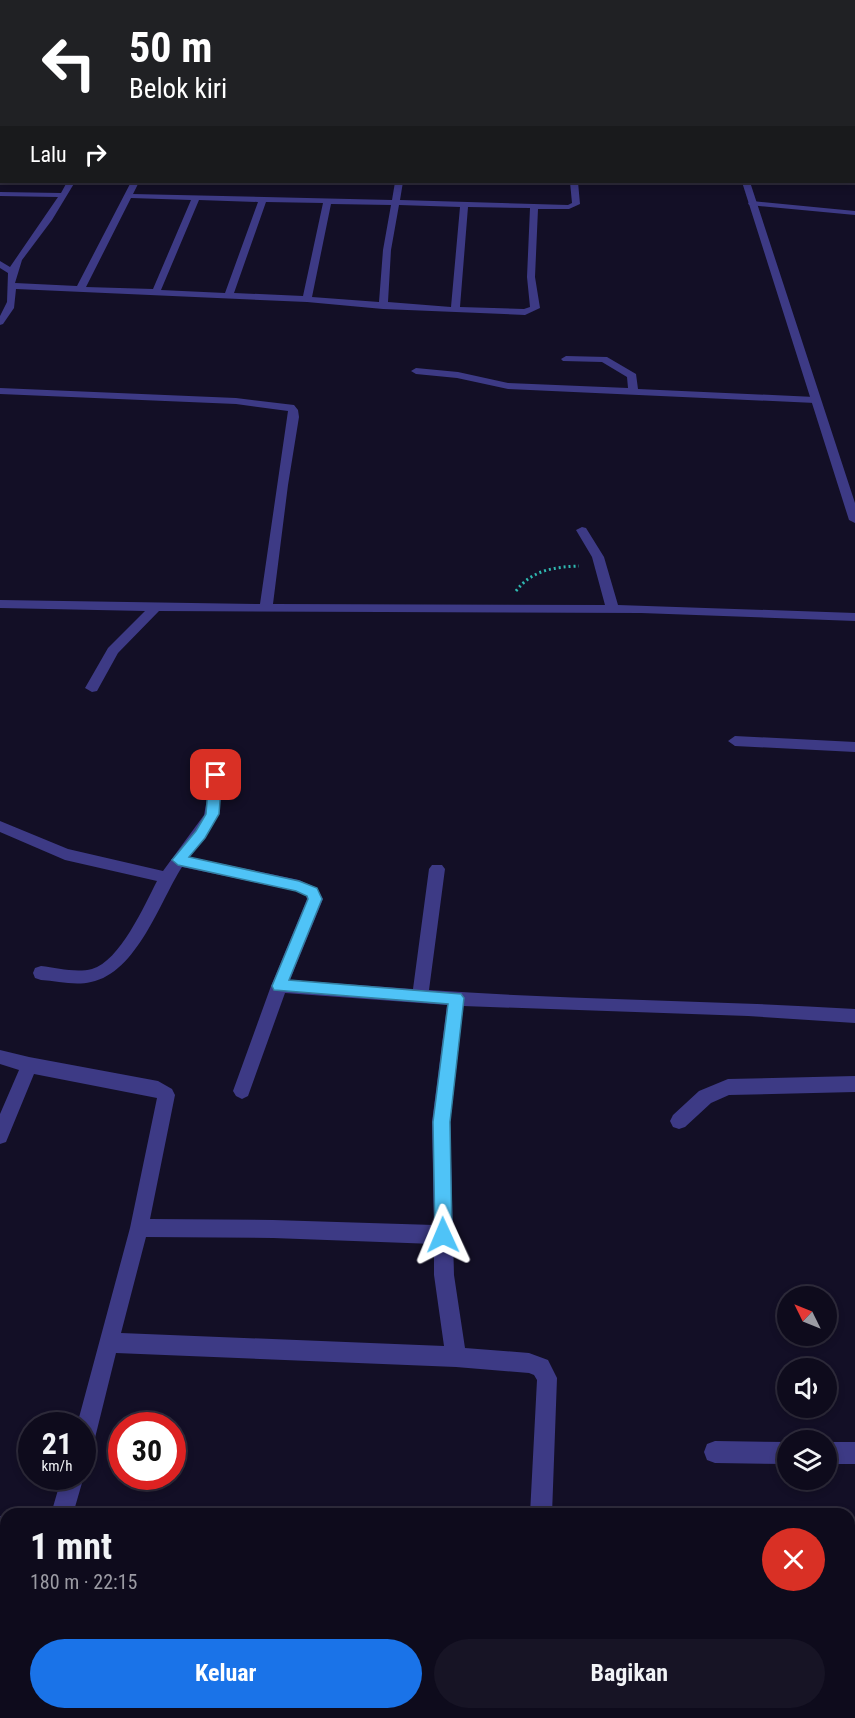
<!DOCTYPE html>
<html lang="id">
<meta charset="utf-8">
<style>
:root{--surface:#0e0b1c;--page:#171425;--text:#f1f3f6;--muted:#9b9ba3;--line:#2e2b3b;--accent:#1a73e8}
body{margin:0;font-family:"Roboto Condensed",sans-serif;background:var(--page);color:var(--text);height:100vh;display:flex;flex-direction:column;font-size:22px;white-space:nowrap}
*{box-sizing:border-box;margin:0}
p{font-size:20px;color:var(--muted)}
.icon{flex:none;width:33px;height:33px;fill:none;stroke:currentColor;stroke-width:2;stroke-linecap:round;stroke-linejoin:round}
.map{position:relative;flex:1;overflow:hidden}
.side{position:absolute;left:0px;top:1508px;width:855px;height:212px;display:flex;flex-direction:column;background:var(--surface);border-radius:18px 18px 0 0;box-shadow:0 3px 9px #0003,0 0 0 2px var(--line)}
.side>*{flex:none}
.guide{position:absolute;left:0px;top:0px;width:855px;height:183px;box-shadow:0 3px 9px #0003,0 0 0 2px var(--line);background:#202124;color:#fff;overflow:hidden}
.needle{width:39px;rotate:313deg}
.controls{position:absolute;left:777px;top:1286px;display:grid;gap:12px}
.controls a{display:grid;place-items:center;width:60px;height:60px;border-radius:50%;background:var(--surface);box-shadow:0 3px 9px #0003,0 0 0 2px var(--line);font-size:30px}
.speed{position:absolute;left:18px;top:1412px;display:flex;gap:12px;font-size:30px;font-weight:700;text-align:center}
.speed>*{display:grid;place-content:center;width:78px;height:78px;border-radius:50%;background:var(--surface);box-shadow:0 3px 9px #0003,0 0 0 2px var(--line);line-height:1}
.speed small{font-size:15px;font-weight:400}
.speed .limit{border:9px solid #d22;background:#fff;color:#111}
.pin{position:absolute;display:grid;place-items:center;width:51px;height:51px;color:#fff;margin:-26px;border-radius:12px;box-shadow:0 3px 9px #0006}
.me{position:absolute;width:66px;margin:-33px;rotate:359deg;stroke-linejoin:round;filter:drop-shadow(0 0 4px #0008)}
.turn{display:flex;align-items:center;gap:21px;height:126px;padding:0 30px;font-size:27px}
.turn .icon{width:78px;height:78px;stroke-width:2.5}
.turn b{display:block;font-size:42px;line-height:51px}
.then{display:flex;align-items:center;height:57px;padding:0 30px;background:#0003;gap:12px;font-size:22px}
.round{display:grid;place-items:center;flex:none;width:63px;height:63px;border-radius:32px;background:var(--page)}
.summary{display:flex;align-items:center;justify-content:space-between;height:102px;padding:0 30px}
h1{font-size:36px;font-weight:700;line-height:45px}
.action{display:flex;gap:12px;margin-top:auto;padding:12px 30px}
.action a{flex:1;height:69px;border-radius:36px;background:var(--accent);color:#fff;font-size:24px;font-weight:700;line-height:69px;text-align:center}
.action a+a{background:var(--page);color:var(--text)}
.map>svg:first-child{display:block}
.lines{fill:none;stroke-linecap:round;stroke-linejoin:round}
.path{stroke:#2fb8b0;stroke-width:3;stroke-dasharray:2 3;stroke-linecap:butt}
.minor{fill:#3d3a85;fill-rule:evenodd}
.tertiary{fill:#3d3a85;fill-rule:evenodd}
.route{fill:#4fc3f7;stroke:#337fa1;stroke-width:1.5}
</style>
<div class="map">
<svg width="855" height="1718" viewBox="0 0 855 1718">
<rect width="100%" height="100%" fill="#130f26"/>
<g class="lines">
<path class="path" d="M516 591C532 570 554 567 579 566"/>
<path class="minor" d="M247 0H253L246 2Z
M347 0H353L346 2Z
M411 0H417L410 2Z
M511 0 532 2H513Z
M745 0 785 2H747Z
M854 2H855V6H854Z
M854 83H855V87H854Z
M0 88H2L0 93Z
M0 124H2L0 129Z
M0 138H2V142H0Z
M0 164H2V168H0Z
M67 182H75L52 220 22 260 15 283 77 286 131 182H139L133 194 392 200 395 182H403L400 200 568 205 572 203 570 182H578L580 204 569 209H538L535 277 540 308 525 315 383 309 307 302 16 289 14 308 3 324 0 325V316L7 302 8 273 0 268V261L10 267 58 197 0 196V192L61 193ZM131 198 191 200 153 289 86 287ZM199 200 258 202 225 293 161 290ZM266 202 323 203 303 296 234 293ZM331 204 391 205 383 250 379 302 312 297ZM399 205 460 207 451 307 388 302 391 250ZM468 207 530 208 527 277 530 307 524 309 460 307Z
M752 201 855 211V215L749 205 748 203Z
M566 356 607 357 636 374 638 389 815 397 820 400 815 403 508 389 457 378 416 374 411 371 416 368 458 372 508 383 628 388 627 377 602 362 563 361 561 359Z
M0 388 236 398 294 405 298 410 299 417 288 485 273 604 605 605 592 557 576 530 582 527 586 528 604 557 618 605 855 613V621L641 613 159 611 118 653 97 691 92 692 85 688 108 648 145 611 0 608V600L260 604 288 411 236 404 0 394Z
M735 736 855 742V752L735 746 728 741Z
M217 750 224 755C222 805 222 818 189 857L299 880 317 888 323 899 290 980 413 989 429 869 432 865H442L445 869 429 990C570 1000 713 1000 855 1009V1023L748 1016 463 1006 450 1122 454 1275 465 1348 529 1353 548 1360 557 1378 552 1514H530L537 1380 534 1375 529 1373 456 1367 116 1353 93 1446 89 1453 82 1456V1425H77L130 1228 157 1098 34 1074 6 1142 0 1144V1114L19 1070 0 1064V1050L29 1057 158 1081 172 1089 175 1095 150 1219 273 1220 434 1225 432 1122 447 1005 285 993 248 1096 242 1099 236 1096 233 1091 271 986 307 899 306 896 296 891 182 867C160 901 137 973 91 982 75 986 57 981 41 980L35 978 33 973 35 968 41 966C57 968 76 973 92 969 120 961 144 906 157 881L65 860 0 832V821L68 849 163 871 204 815 208 794 210 755ZM146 1237 273 1238 434 1244V1275L444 1346 121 1333Z
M855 1076V1092L729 1095 711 1103 685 1127 679 1129 673 1127 670 1121 673 1115 699 1091 728 1079Z
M715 1441 788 1442V1464L715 1463 707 1460 704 1452 707 1444Z
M826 1442H855V1464H826Z
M82 1473 84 1476 73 1514H51L62 1476H82Z
M0 1516 6 1517V1539L0 1538Z
M6 1695V1713H16L14 1718H0V1698Z"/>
<path class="tertiary" d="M694 0H700V2H694Z
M742 182H750L855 503V523L849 520Z"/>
</g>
<path class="route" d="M216 770 222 775 219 814 205 838 189 857 299 881 317 888 322 899 289 980 461 994 464 998 450 1122 452 1235 449 1241 443 1243 437 1241 435 1235 433 1122 448 1004 274 990 272 986 308 899 307 896 296 891 178 865 172 860 196 831 206 814 209 775Z"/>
</svg>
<div class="controls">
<a><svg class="needle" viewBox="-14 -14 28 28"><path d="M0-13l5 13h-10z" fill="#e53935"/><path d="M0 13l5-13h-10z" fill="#9b9ba3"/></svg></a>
<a><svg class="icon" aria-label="sound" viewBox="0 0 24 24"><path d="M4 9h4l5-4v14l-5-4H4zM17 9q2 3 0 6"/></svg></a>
<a><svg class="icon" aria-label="layers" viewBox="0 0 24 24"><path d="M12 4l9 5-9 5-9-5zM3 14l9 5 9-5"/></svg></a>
</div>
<div class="speed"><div>21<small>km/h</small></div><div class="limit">30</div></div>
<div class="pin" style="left:216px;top:775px;background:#d93025"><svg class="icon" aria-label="arrive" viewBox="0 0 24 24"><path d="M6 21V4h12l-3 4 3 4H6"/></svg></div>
<svg class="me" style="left:443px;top:1235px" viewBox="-20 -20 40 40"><path d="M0-17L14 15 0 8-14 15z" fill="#4fc3f7" stroke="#fff" stroke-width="4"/></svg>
<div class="guide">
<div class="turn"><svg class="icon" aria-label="left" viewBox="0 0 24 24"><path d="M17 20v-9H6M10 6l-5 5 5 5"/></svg><div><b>50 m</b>Belok kiri</div></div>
<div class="then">Lalu<svg class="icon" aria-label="right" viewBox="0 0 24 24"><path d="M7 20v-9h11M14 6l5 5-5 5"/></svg></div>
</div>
<section class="side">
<div class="summary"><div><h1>1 mnt</h1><p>180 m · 22:15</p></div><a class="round" style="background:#d93025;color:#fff"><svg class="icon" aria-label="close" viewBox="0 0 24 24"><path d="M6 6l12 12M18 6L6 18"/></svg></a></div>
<div class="action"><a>Keluar</a><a>Bagikan</a></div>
</section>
</div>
